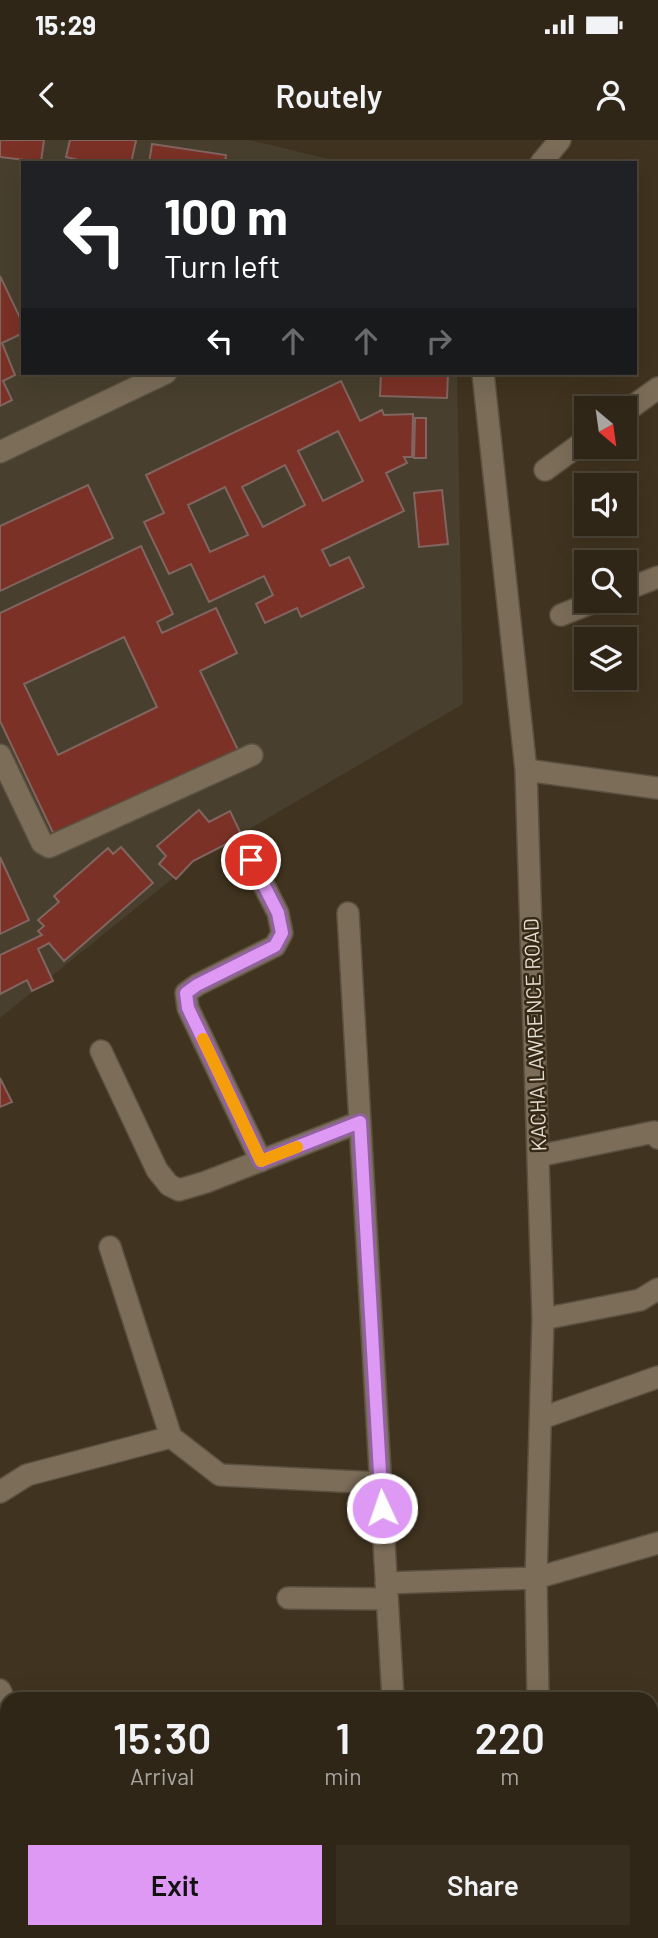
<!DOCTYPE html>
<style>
:root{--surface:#302617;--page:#382e20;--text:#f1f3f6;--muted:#a8a5a1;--line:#4b4336;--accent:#dd99f3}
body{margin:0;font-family:Barlow,sans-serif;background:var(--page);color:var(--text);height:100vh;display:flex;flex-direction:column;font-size:26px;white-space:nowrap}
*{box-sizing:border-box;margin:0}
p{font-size:23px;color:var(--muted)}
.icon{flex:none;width:38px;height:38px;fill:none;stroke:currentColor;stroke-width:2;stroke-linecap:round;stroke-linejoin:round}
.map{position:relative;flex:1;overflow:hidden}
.details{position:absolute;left:0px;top:1552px;width:658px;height:247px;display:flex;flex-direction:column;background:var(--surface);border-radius:21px 21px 0 0;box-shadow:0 7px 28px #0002,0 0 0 2px var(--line)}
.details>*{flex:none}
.guide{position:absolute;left:21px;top:21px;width:616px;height:214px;border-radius:0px;box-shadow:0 7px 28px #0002,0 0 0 2px var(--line);background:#202124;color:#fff;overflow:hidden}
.needle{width:46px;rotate:151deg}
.buttons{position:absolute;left:574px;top:256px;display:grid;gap:14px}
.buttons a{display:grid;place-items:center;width:63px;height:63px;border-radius:0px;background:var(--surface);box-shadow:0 7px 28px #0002,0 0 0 2px var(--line);font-size:35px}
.pin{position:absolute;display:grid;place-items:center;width:60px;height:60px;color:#fff;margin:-30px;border:4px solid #fff;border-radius:50%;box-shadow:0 2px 7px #0007}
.me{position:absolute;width:77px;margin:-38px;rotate:357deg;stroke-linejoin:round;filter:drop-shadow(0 0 5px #0008)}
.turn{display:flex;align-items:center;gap:24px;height:147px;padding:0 28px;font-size:32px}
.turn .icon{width:91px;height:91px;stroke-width:2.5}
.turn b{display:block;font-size:49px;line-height:60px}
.lanes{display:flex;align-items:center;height:66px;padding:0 28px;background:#0003;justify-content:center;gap:35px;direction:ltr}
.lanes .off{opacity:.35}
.eta{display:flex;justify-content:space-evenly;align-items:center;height:119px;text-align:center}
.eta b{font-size:42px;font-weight:600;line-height:49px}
.action{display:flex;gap:14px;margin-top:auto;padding:14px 28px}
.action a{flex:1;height:80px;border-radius:0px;background:var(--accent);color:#111;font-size:28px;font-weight:600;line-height:80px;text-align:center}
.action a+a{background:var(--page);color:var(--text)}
.status{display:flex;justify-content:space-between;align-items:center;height:49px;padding:0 35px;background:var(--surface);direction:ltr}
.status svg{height:19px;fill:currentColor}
header{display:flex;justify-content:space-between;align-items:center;height:91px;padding:0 28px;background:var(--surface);font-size:32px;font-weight:600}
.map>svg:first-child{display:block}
.education{fill:#483f2e}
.building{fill:#7b3126;stroke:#816560;stroke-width:2;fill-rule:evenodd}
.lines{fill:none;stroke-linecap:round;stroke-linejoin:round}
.minor-casing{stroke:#5b5140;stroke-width:24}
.minor{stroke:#7b6d58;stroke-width:21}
.route-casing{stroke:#90639e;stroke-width:18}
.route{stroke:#dd99f3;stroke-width:12}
.slow{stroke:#f59e0b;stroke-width:12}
.labels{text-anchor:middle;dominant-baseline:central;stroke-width:5;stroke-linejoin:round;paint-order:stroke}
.street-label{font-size:21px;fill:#e5ddd1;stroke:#352915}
</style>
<div class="status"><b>15:29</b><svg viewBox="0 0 49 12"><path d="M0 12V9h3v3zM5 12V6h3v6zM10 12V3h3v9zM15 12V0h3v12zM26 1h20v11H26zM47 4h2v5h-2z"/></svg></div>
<header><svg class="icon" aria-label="back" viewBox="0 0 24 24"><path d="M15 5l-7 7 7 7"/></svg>Routely<svg class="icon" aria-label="person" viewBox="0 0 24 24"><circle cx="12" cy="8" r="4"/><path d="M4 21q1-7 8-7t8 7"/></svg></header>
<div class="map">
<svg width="658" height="1798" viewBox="0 0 658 1798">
<rect width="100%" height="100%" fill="#40331f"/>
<path class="education" d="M0 0H250L345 23H23V233H457L463 564 193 722 0 878Z"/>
<path class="building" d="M0 0H44L41 22 0 17Z
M70 0H133L136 1 131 23H91L66 17Z
M152 4 226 15 225 23H149Z
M0 136 23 184V193L2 203 15 235 3 241 12 260 0 266Z
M381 233H448L447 258 380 256Z
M341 241 360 281 382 270 384 275 413 274 412 317H404L407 323 386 333 404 371 322 410 330 426 349 417 364 447 301 477 297 468 265 483 256 464 273 455 264 436 209 462 191 424 169 434 144 382 164 373 146 335ZM338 291 363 341 323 361 298 311ZM285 325 305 365 263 387 242 347ZM225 347 248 395 210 412 188 365Z
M415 278H426V318H414Z
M88 345 113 398 0 451V386Z
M442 350 448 404 419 407 414 353Z
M141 406 173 474 157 482 162 493 216 468 237 513 200 531 239 612 56 699 0 581V473ZM124 497 157 567 58 615 24 544Z
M199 670 209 682 230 671 242 696 193 721 176 739 159 724 166 716 157 706Z
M121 707 153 743 64 821 49 803 38 809 53 841 32 851 27 840 0 854V815L42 795 38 791 44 786 38 780 59 762 54 756 108 708 113 714Z
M0 717 29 780 0 794Z
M0 938 12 962 0 967Z"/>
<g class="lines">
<defs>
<path id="minor" d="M541 23 560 0
M483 233 526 630 543 1179 536 1438 538 1559
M625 272 658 248
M0 312 166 233
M545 330 586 300
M625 450 658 437
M561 475 599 460
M0 615 42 703 49 707 252 615
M526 630 658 648
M251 720 278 773 282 793 275 806 197 845 186 853 188 868 261 1021
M348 773 393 1559
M101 911 157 1030 169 1045 179 1050 206 1042 360 982
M538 1016 654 992 658 998
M110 1107 171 1297
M543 1179 640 1160 658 1149
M542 1278 658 1237
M171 1297 220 1335 380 1343
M0 1352 27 1335 171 1297
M386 1443 536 1438 658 1403
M288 1458 387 1459
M0 1550 7 1565
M651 1621 658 1619
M0 1776 7 1786
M542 1792V1798
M290 1798 296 1792"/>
</defs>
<use href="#minor" class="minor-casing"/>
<use href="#minor" class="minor"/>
</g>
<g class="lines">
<defs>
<path id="route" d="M251 720 278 773 282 793 275 806 197 845 186 853 188 868 261 1021 360 982 382 1368"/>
</defs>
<use href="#route" class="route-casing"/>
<use href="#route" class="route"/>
<path class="slow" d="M203 899 261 1021 297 1007"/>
</g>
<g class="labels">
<g class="street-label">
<text transform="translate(534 895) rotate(-92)">KACHA LAWRENCE ROAD</text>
</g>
</g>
</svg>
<div class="buttons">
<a><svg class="needle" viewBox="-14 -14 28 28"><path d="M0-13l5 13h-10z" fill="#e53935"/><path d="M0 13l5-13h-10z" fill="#a8a5a1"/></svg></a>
<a><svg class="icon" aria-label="sound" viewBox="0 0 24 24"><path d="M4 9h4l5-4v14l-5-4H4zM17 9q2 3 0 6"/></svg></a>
<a><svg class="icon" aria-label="search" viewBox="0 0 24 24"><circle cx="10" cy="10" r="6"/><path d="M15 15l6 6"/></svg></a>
<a><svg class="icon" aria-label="layers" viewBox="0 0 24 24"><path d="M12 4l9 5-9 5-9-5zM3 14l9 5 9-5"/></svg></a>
</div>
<div class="pin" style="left:251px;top:720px;background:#d93025"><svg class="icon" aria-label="arrive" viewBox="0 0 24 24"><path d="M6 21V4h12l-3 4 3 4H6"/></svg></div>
<svg class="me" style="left:382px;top:1368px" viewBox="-20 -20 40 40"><circle r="17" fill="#dd99f3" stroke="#fff" stroke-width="3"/><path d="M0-11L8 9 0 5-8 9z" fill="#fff"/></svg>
<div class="guide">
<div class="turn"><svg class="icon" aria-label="left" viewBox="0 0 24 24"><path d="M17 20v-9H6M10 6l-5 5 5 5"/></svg><div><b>100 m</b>Turn left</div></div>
<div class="lanes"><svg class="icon" aria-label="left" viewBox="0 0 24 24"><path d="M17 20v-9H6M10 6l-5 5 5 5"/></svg><svg class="icon off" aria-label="ahead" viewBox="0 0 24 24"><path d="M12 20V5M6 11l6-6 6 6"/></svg><svg class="icon off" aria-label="ahead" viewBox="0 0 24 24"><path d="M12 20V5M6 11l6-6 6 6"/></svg><svg class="icon off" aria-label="right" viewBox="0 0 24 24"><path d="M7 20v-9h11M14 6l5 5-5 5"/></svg></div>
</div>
<section class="details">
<div class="eta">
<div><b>15:30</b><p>Arrival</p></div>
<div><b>1</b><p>min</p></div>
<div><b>220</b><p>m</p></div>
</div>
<div class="action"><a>Exit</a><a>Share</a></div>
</section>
</div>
